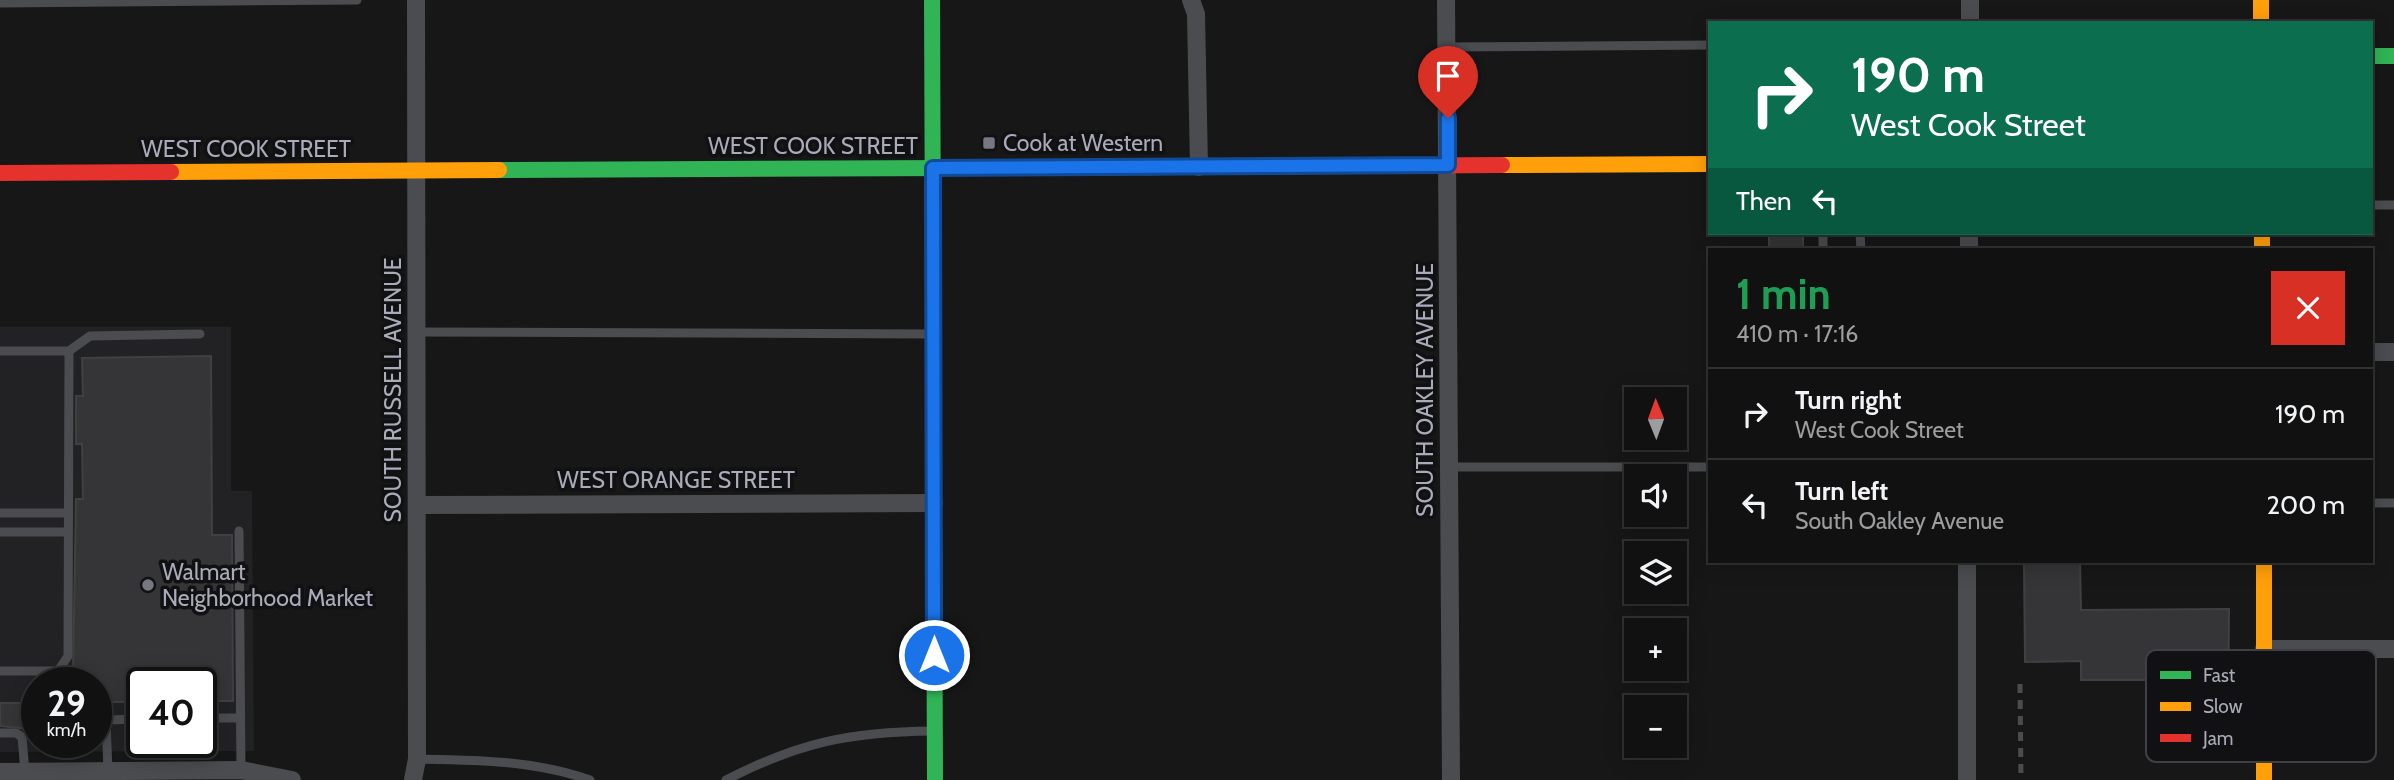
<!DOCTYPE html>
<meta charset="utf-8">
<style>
:root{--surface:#111;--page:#1a1a1a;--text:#f1f3f6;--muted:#9c9d9f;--line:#303131}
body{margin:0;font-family:Cabin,sans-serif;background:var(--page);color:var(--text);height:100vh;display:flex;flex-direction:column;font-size:26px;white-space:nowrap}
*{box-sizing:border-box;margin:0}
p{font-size:23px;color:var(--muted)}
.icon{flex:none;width:38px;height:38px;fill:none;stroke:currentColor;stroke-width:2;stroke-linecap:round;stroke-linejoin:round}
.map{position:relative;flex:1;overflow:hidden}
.details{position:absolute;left:1708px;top:248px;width:665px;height:315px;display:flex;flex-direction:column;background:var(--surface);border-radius:0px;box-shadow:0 4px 18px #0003,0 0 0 2px var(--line)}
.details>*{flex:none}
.banner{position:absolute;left:1708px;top:21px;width:665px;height:214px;border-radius:0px;box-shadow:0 4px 18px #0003,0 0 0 2px var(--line);background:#0b6e4f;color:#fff;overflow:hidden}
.needle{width:46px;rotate:359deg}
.tools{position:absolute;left:1624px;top:387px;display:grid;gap:14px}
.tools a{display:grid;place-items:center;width:63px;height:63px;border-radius:0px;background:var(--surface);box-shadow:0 4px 18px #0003,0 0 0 2px var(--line);font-size:35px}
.speed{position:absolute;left:21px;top:667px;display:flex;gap:14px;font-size:35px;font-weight:700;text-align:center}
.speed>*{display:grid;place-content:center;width:91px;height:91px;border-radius:50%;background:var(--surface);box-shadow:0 4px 18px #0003,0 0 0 2px var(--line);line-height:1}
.speed small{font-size:18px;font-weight:400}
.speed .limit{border:4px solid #111;border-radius:10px;background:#fff;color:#111}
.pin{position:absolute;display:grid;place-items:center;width:60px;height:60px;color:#fff;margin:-72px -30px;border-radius:50% 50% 50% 0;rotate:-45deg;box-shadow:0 0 7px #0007}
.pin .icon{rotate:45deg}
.me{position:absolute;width:77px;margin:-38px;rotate:0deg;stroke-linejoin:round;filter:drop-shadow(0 0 5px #0008)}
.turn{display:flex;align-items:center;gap:24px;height:147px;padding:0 28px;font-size:32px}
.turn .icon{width:91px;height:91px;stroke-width:2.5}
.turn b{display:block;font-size:49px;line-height:60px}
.then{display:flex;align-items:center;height:66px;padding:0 28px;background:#0003;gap:14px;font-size:26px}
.round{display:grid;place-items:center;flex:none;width:74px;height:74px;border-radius:0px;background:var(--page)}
.head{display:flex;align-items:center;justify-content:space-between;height:119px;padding:0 28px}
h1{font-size:42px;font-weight:700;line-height:52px;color:#1e9e55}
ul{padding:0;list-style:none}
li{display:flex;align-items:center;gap:21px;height:91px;padding:0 28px;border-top:2px solid var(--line)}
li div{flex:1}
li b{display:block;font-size:26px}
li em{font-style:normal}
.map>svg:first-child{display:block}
.built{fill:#222124;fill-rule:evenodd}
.building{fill:#353537;stroke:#404043;stroke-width:2}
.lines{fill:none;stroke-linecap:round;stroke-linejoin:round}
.lane{stroke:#4b4c50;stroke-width:9}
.street{stroke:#4b4c50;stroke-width:18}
.fast{stroke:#30b455;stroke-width:16}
.slow{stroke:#ff9f0a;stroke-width:16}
.jam{stroke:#e5322d;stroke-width:16}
.rail{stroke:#4c4c4f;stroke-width:5;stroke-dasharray:9 7;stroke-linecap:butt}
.route-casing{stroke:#114b97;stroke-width:18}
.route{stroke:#1a73e8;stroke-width:12}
.poi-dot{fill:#767780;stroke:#111113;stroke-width:2.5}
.labels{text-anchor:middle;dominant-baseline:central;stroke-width:7;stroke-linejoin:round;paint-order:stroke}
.poi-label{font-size:23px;fill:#a9abb8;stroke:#111113;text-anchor:start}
.street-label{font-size:23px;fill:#a9abb8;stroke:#111113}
.key{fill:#111113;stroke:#3f3f45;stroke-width:2}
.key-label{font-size:19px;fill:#a9abb8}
</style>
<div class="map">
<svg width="2394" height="780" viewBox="0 0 2394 780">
<rect width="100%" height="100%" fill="#171717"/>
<path class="built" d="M0 327H231V491H252L254 751 0 752ZM37 682H96V742H37ZM142 682H201V742H142Z"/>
<path class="building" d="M1769 233H1803V250H1769Z
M211 356 212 535H232L233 701H201V682H142V702H96V682H76L73 676 76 499H83L82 444H76V396H83L82 358Z
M2024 562H2080L2081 610 2229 609 2228 731 2179 730V680H2081V661L2025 662Z
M0 703H29V729L0 726Z"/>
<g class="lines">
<path class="lane" d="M0 3 357 0
M1447 47 1710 45
M2371 205H2394
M1823 233V250
M1860 233 1861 250
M417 332 930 334
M0 351H69L90 336 200 334
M1450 467H1710
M2371 503H2394
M0 513H68
M239 531 241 770
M0 532H68
M0 671H58L69 682
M58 671 68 656 69 351
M96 710 106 720 108 771
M201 718H238
M106 720 142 719
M0 733H16L22 737 25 772
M417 759C476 760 533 760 590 780
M726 780C800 742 850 732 933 731"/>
<path class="street" d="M1191 0 1196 14 1199 167
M1446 0 1451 780
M1970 0V23
M1969 250V233
M2371 352H2394
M418 505 934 503
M1967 562V780
M2264 649H2394
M0 772 241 770 292 780
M413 780 417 759 416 0"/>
<path class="fast" d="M932 0 935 780
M2371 56H2394
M499 170 1170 167"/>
<path class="slow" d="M2261 0V23
M1502 165 1710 164
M171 172 499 170
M2262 233V250
M2264 562V780"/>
<path class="jam" d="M1170 167 1502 165
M0 173 171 172"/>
<path class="rail" d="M2020 684 2021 780"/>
</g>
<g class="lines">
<defs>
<path id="route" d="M934 655 933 168 1448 165V118"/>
</defs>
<use href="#route" class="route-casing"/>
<use href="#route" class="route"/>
</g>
<g class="poi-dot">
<rect x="982" y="136" width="14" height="14" rx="3.5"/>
<circle cx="148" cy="585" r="7"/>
</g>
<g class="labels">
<g class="poi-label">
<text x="1003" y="143">Cook at Western</text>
<text x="162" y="572">Walmart<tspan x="162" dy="26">Neighborhood Market</tspan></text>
</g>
<g class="street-label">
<text x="813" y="146">WEST COOK STREET</text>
<text x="246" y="149">WEST COOK STREET</text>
<text transform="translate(393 390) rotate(-90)">SOUTH RUSSELL AVENUE</text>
<text transform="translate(1425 390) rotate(-90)">SOUTH OAKLEY AVENUE</text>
<text x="676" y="480">WEST ORANGE STREET</text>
</g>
</g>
<rect x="2146" y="650" width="230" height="112" rx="10" class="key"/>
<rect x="2160" y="671" width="31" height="8" fill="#30b455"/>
<rect x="2160" y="702" width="31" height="9" fill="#ff9f0a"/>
<rect x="2160" y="734" width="31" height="8" fill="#e5322d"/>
<g class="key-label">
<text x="2203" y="682">Fast</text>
<text x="2203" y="713">Slow</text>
<text x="2203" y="745">Jam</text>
</g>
</svg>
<div class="tools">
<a><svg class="needle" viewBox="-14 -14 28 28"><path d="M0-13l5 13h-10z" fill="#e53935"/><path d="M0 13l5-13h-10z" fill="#9c9d9f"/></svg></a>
<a><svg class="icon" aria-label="sound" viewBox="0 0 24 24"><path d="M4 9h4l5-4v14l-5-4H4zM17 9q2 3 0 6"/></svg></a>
<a><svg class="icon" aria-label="layers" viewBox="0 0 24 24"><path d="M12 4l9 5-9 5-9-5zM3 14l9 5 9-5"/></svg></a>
<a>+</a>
<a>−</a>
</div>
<div class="speed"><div>29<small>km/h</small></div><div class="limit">40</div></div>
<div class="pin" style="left:1448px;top:118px;background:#d93025"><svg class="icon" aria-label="arrive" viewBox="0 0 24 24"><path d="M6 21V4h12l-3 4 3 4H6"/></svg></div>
<svg class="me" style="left:934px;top:655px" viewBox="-20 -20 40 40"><circle r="17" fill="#1a73e8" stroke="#fff" stroke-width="3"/><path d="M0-11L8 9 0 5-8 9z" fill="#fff"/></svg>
<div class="banner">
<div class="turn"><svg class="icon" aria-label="right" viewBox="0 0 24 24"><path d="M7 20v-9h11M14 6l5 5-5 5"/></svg><div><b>190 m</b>West Cook Street</div></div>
<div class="then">Then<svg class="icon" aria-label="left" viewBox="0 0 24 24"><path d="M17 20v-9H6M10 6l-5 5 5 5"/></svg></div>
</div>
<section class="details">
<div class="head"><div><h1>1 min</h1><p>410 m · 17:16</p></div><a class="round" style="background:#d93025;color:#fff"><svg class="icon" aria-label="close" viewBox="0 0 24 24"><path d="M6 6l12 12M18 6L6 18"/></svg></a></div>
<ul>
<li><svg class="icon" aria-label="right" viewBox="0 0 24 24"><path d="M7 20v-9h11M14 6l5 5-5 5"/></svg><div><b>Turn right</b><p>West Cook Street</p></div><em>190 m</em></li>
<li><svg class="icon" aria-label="left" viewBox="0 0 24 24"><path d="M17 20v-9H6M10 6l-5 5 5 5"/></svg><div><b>Turn left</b><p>South Oakley Avenue</p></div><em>200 m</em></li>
</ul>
</section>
</div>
